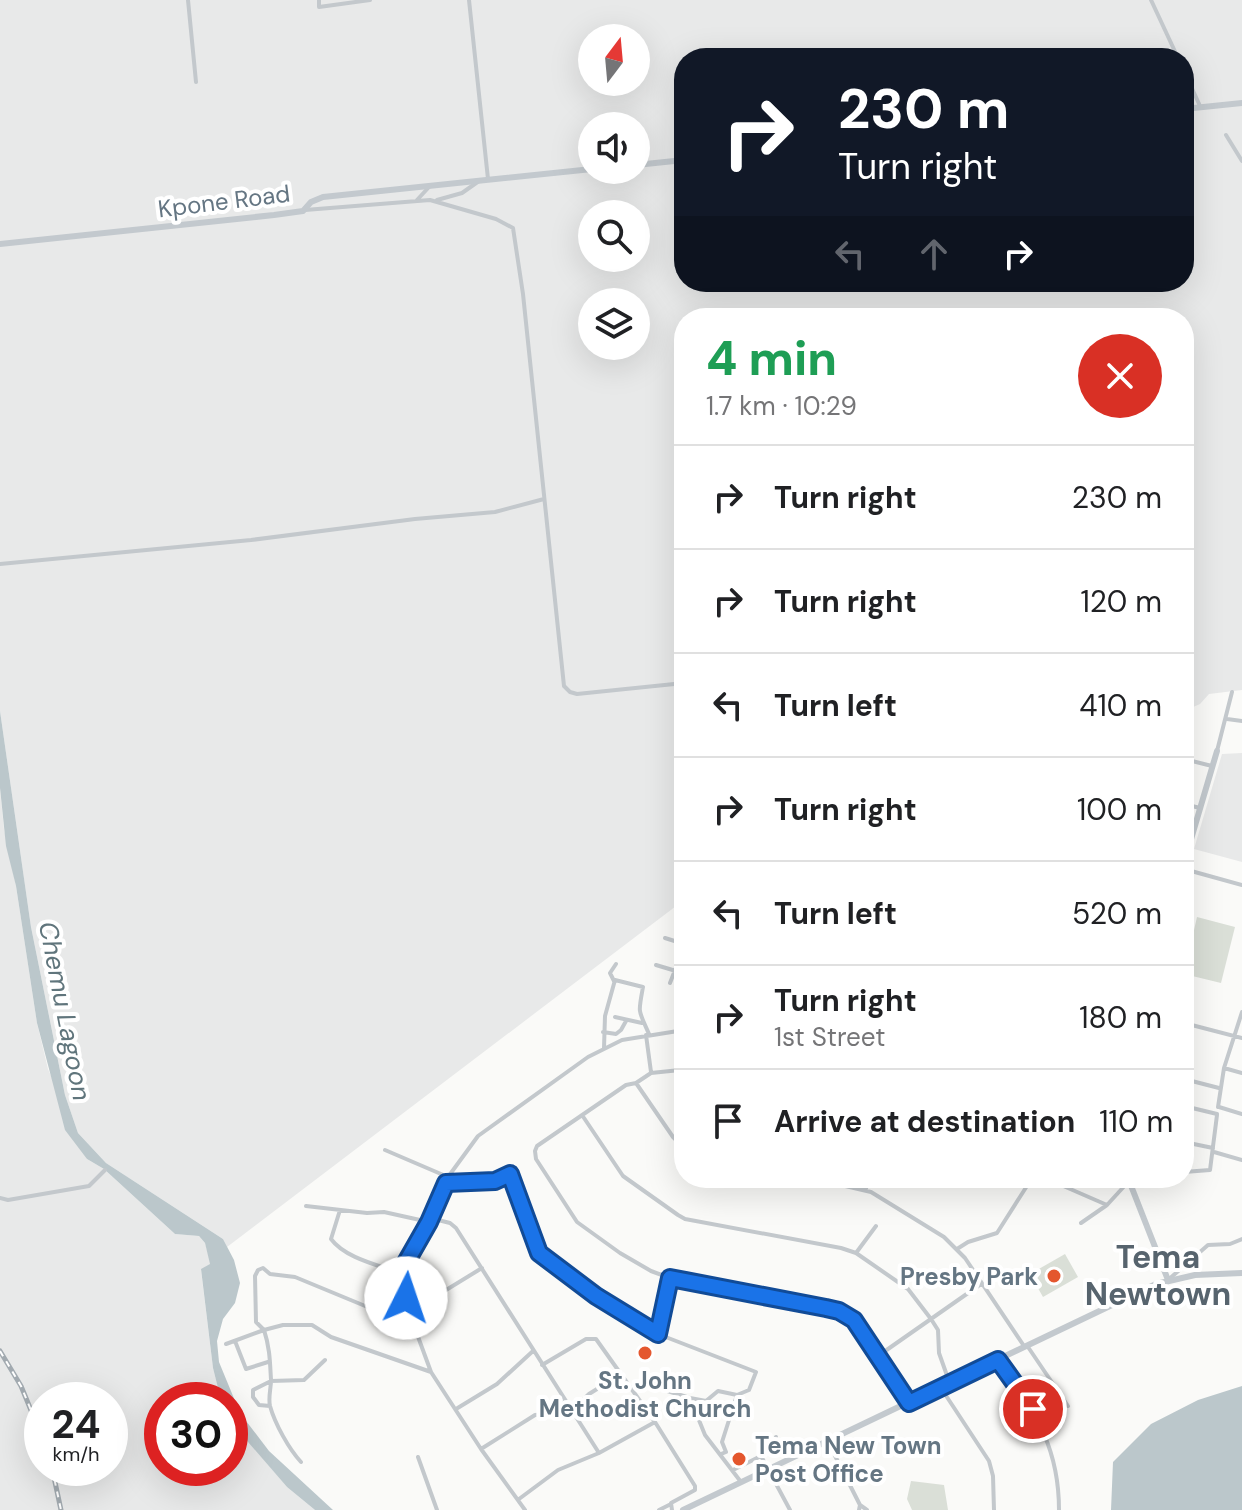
<!DOCTYPE html>
<meta charset="utf-8">
<style>
:root{--surface:#fff;--page:#f6f6f6;--text:#202124;--muted:#757577;--line:#e0e0e0}
body{margin:0;font-family:"DM Sans",sans-serif;background:var(--page);color:var(--text);height:100vh;display:flex;flex-direction:column;font-size:30px;white-space:nowrap}
*{box-sizing:border-box;margin:0}
p{font-size:26px;color:var(--muted)}
.icon{flex:none;width:44px;height:44px;fill:none;stroke:currentColor;stroke-width:2;stroke-linecap:round;stroke-linejoin:round}
.map{position:relative;flex:1;overflow:hidden}
.drawer{position:absolute;left:674px;top:308px;width:520px;height:880px;display:flex;flex-direction:column;background:var(--surface);border-radius:32px;box-shadow:0 8px 32px #0002}
.drawer>*{flex:none}
.hud{position:absolute;left:674px;top:48px;width:520px;height:244px;border-radius:32px;box-shadow:0 8px 32px #0002;background:#111827;color:#fff;overflow:hidden}
.needle{width:52px;rotate:16deg}
.buttons{position:absolute;left:578px;top:24px;display:grid;gap:16px}
.buttons a{display:grid;place-items:center;width:72px;height:72px;border-radius:50%;background:var(--surface);box-shadow:0 8px 32px #0002;font-size:40px}
.speed{position:absolute;left:24px;top:1382px;display:flex;gap:16px;font-size:40px;font-weight:700;text-align:center}
.speed>*{display:grid;place-content:center;width:104px;height:104px;border-radius:50%;background:var(--surface);box-shadow:0 8px 32px #0002;line-height:1}
.speed small{font-size:20px;font-weight:400}
.speed .limit{border:12px solid #d22;background:#fff;color:#111}
.pin{position:absolute;display:grid;place-items:center;width:68px;height:68px;color:#fff;margin:-34px;border:4px solid #fff;border-radius:50%;box-shadow:0 2px 8px #0007}
.me{position:absolute;width:88px;margin:-44px;rotate:4deg;stroke-linejoin:round;filter:drop-shadow(0 0 6px #0008)}
.turn{display:flex;align-items:center;gap:28px;height:168px;padding:0 32px;font-size:36px}
.turn .icon{width:104px;height:104px;stroke-width:2.5}
.turn b{display:block;font-size:56px;line-height:68px}
.lanes{display:flex;align-items:center;height:76px;padding:0 32px;background:#0003;justify-content:center;gap:40px;direction:ltr}
.lanes .off{opacity:.35}
.round{display:grid;place-items:center;flex:none;width:84px;height:84px;border-radius:42px;background:var(--page)}
.headline{display:flex;align-items:center;justify-content:space-between;height:136px;padding:0 32px}
h1{font-size:48px;font-weight:800;line-height:60px;color:#1e9e55}
ul{padding:0;list-style:none}
li{display:flex;align-items:center;gap:24px;height:104px;padding:0 32px;border-top:2px solid var(--line)}
li div{flex:1}
li b{display:block;font-size:30px}
li em{font-style:normal}
.map>svg:first-child{display:block}
.built{fill:#e8e9e9;fill-rule:evenodd}
.green{fill:#dadfd7}
.water{fill:#bbc7cb}
.lines{fill:none;stroke-linecap:round;stroke-linejoin:round}
.street{stroke:#c3c8cc;stroke-width:4}
.secondary{stroke:#c3c9ce;stroke-width:6}
.rail-casing{stroke:#a2aab0;stroke-width:5}
.rail{stroke:#fff;stroke-width:2;stroke-dasharray:6;stroke-linecap:butt}
.route-casing{stroke:#114b97;stroke-width:20}
.route{stroke:#1a73e8;stroke-width:14}
.poi-dot{fill:#e4572e;stroke:#fff;stroke-width:3}
.labels{text-anchor:middle;dominant-baseline:central;stroke-width:8;stroke-linejoin:round;paint-order:stroke}
.street-label{font-size:24px;fill:#657683;stroke:#fff}
.poi-label{font-size:24px;font-weight:bold;fill:#657683;stroke:#fff;text-anchor:end}
.water-label{font-size:26px;font-style:italic;fill:#60757c;stroke:#fff}
.district-label{font-size:32px;font-weight:bold;fill:#57646e;stroke:#fff}
</style>
<div class="map">
<svg width="1242" height="1510" viewBox="0 0 1242 1510">
<rect width="100%" height="100%" fill="#fafaf8"/>
<path class="built" d="M0 0H1242V690L1209 694 1200 704 1184 711V318H684V900L227 1247 223 1239 106 1163 78 1133 65 1095 31 927 0 711ZM592 38H636V82H592ZM684 58H1184V282H684ZM592 126H636V170H592ZM592 214H636V258H592ZM592 302H636V346H592Z
M1242 753V862L1194 849 1222 754Z
M0 788 4 829 16 886 37 1023 48 1069 87 1159 104 1169 175 1234 199 1236 205 1243 211 1264 201 1270 213 1368 221 1400H162V1468H230V1419L287 1487 315 1510H0ZM42 1400H110V1468H42Z"/>
<path class="green" d="M1197 917 1235 927 1221 983 1184 974Z
M1065 1254 1078 1277 1043 1297 1030 1274Z
M911 1481 944 1485 948 1510H912L907 1499Z"/>
<path class="water" d="M0 711 31 927 65 1095 78 1133 106 1163 223 1239 234 1260 240 1283 235 1303 223 1319 217 1341 219 1362 240 1413 269 1451 333 1510H315L287 1487 236 1428 230 1419V1400H221L213 1368 201 1269 210 1264 205 1243 199 1236 175 1234 104 1169 87 1159 65 1130 37 1023 16 886 6 846 0 788Z
M1242 1386V1510H1111L1113 1462 1151 1424 1198 1400Z"/>
<g class="lines">
<path class="street" d="M188 0 196 82
M319 0V7L370 0
M469 0 488 179
M1151 0 1178 58
M1184 71 1200 106
M1226 135 1242 161
M417 200 429 187
M437 200 462 193 479 181
M305 210 430 200 496 219 513 228 523 294 564 686 570 692 577 694 684 683
M0 564 251 540 415 519 495 512 544 499
M1227 719 1242 721
M1217 751 1232 692
M1184 759 1212 766
M1184 804 1200 808
M1184 869 1242 885
M665 938 684 944
M656 965 676 971
M614 981 610 973 616 964
M670 983 684 947
M615 1017 642 1023
M1184 1023 1242 1038
M603 1032 616 1034 621 1030 626 1021
M646 1035 651 1072
M604 1048 605 1016 615 980 643 987C638 1014 638 1009 649 1034
M1224 1068 1242 1073
M680 1070 651 1073 636 1083 626 1085 537 1146 535 1151 536 1159 577 1222 620 1253 651 1271 670 1278 826 1308 839 1311 854 1320 909 1403
M1184 1079 1219 1088
M636 1083 673 1137 684 1148
M1184 1106 1217 1114
M1218 1107 1224 1068 1242 1012
M1219 1107 1242 1114
M582 1115 623 1176 678 1215 685 1219 841 1248 856 1253 908 1289 931 1319 938 1330 939 1353 950 1384
M1184 1142 1213 1148
M385 1150 448 1177
M1214 1152 1242 1160
M1184 1172 1210 1170 1217 1115
M811 1178 871 1192 944 1237 965 1258 1024 1346
M1045 1178 1107 1205
M446 1183 495 1181 510 1174 539 1253 596 1296 658 1334
M865 1190 871 1178
M0 1198 8 1200 89 1186 105 1170
M306 1206 367 1213 384 1212 429 1222
M340 1210 331 1239C345 1258 378 1265 400 1273
M430 1218 450 1223 456 1228 599 1453 558 1470 519 1499
M1081 1223 1107 1205 1129 1181
M957 1249 968 1242 997 1233 1032 1178
M856 1253 876 1226
M670 1278 658 1334 756 1372 749 1390 737 1395 722 1442 726 1452 721 1454
M1168 1280 1208 1245 1230 1244 1242 1239
M235 1341 246 1369 268 1362
M226 1344 264 1330 256 1322 255 1276 258 1270 263 1268 270 1274 295 1277 370 1308 402 1317 482 1268
M1028 1347 1068 1406
M878 1356 981 1284
M999 1360C1034 1412 1059 1445 1059 1510
M542 1365 586 1339H596L655 1422
M941 1388 989 1461 993 1476 994 1510
M661 1389 690 1398 705 1435 741 1482
M690 1398 706 1401 718 1391 737 1395
M270 1406 259 1405 253 1397V1390L271 1381 304 1380 325 1360
M456 1409 497 1384 533 1351
M571 1411 589 1394 621 1374
M828 1442 860 1505 859 1510
M481 1449 535 1415 555 1413 565 1401
M599 1453 655 1422 695 1486V1490L671 1503 672 1510
M761 1456 790 1510
M418 1457 437 1510
M301 1462C289 1449 275 1424 270 1406 268 1397 271 1389 271 1380 270 1363 270 1348 264 1330L283 1325H312L331 1337 431 1372
M733 1470 771 1451 776 1437
M860 1505 867 1510
M525 1510 481 1449 431 1372 410 1315 400 1273 429 1222 448 1177 478 1136 588 1057 622 1040 684 1030
M659 1510 671 1504"/>
<path class="secondary" d="M1184 109 1242 103
M636 165 684 160
M0 244 274 215 303 211 311 202 323 197 592 169
M1184 863 1217 751
M1128 1178 1168 1280
M683 1510 1156 1284 1195 1275 1242 1273"/>
<defs>
<path id="rail" d="M0 1351 21 1386 42 1437
M52 1468 61 1510"/>
</defs>
<use href="#rail" class="rail-casing"/>
<use href="#rail" class="rail"/>
</g>
<g class="lines">
<defs>
<path id="route" d="M406 1298 400 1273 429 1222 446 1183 495 1181 510 1174 539 1253 596 1296 658 1334 670 1278 826 1308 839 1311 854 1320 909 1403 998 1360 1033 1409"/>
</defs>
<use href="#route" class="route-casing"/>
<use href="#route" class="route"/>
</g>
<g class="poi-dot">
<circle cx="1054" cy="1276" r="8"/>
<circle cx="645" cy="1353" r="8"/>
<circle cx="739" cy="1459" r="8"/>
</g>
<g class="labels">
<g class="street-label">
<text transform="translate(224 201) rotate(-7)">Kpone Road</text>
</g>
<g class="poi-label">
<text x="1038" y="1276">Presby Park</text>
<text x="645" y="1380" text-anchor="middle">St. John<tspan x="645" dy="28">Methodist Church</tspan></text>
<text x="755" y="1445" text-anchor="start">Tema New Town<tspan x="755" dy="28">Post Office</tspan></text>
</g>
<g class="water-label">
<text transform="translate(65 1011) rotate(79)">Chemu Lagoon</text>
</g>
<g class="district-label">
<text x="1158" y="1257">Tema<tspan x="1158" dy="37">Newtown</tspan></text>
</g>
</g>
</svg>
<div class="buttons">
<a><svg class="needle" viewBox="-14 -14 28 28"><path d="M0-13l5 13h-10z" fill="#e53935"/><path d="M0 13l5-13h-10z" fill="#757577"/></svg></a>
<a><svg class="icon" aria-label="sound" viewBox="0 0 24 24"><path d="M4 9h4l5-4v14l-5-4H4zM17 9q2 3 0 6"/></svg></a>
<a><svg class="icon" aria-label="search" viewBox="0 0 24 24"><circle cx="10" cy="10" r="6"/><path d="M15 15l6 6"/></svg></a>
<a><svg class="icon" aria-label="layers" viewBox="0 0 24 24"><path d="M12 4l9 5-9 5-9-5zM3 14l9 5 9-5"/></svg></a>
</div>
<div class="speed"><div>24<small>km/h</small></div><div class="limit">30</div></div>
<div class="pin" style="left:1033px;top:1409px;background:#d93025"><svg class="icon" aria-label="arrive" viewBox="0 0 24 24"><path d="M6 21V4h12l-3 4 3 4H6"/></svg></div>
<svg class="me" style="left:406px;top:1298px" viewBox="-20 -20 40 40"><circle r="19" fill="#fff"/><path d="M0-13L10 11 0 6-10 11z" fill="#1a73e8"/></svg>
<div class="hud">
<div class="turn"><svg class="icon" aria-label="right" viewBox="0 0 24 24"><path d="M7 20v-9h11M14 6l5 5-5 5"/></svg><div><b>230 m</b>Turn right</div></div>
<div class="lanes"><svg class="icon off" aria-label="left" viewBox="0 0 24 24"><path d="M17 20v-9H6M10 6l-5 5 5 5"/></svg><svg class="icon off" aria-label="ahead" viewBox="0 0 24 24"><path d="M12 20V5M6 11l6-6 6 6"/></svg><svg class="icon" aria-label="right" viewBox="0 0 24 24"><path d="M7 20v-9h11M14 6l5 5-5 5"/></svg></div>
</div>
<section class="drawer">
<div class="headline"><div><h1>4 min</h1><p>1.7 km · 10:29</p></div><a class="round" style="background:#d93025;color:#fff"><svg class="icon" aria-label="close" viewBox="0 0 24 24"><path d="M6 6l12 12M18 6L6 18"/></svg></a></div>
<ul>
<li><svg class="icon" aria-label="right" viewBox="0 0 24 24"><path d="M7 20v-9h11M14 6l5 5-5 5"/></svg><div><b>Turn right</b></div><em>230 m</em></li>
<li><svg class="icon" aria-label="right" viewBox="0 0 24 24"><path d="M7 20v-9h11M14 6l5 5-5 5"/></svg><div><b>Turn right</b></div><em>120 m</em></li>
<li><svg class="icon" aria-label="left" viewBox="0 0 24 24"><path d="M17 20v-9H6M10 6l-5 5 5 5"/></svg><div><b>Turn left</b></div><em>410 m</em></li>
<li><svg class="icon" aria-label="right" viewBox="0 0 24 24"><path d="M7 20v-9h11M14 6l5 5-5 5"/></svg><div><b>Turn right</b></div><em>100 m</em></li>
<li><svg class="icon" aria-label="left" viewBox="0 0 24 24"><path d="M17 20v-9H6M10 6l-5 5 5 5"/></svg><div><b>Turn left</b></div><em>520 m</em></li>
<li><svg class="icon" aria-label="right" viewBox="0 0 24 24"><path d="M7 20v-9h11M14 6l5 5-5 5"/></svg><div><b>Turn right</b><p>1st Street</p></div><em>180 m</em></li>
<li><svg class="icon" aria-label="arrive" viewBox="0 0 24 24"><path d="M6 21V4h12l-3 4 3 4H6"/></svg><div><b>Arrive at destination</b></div><em>110 m</em></li>
</ul>
</section>
</div>
